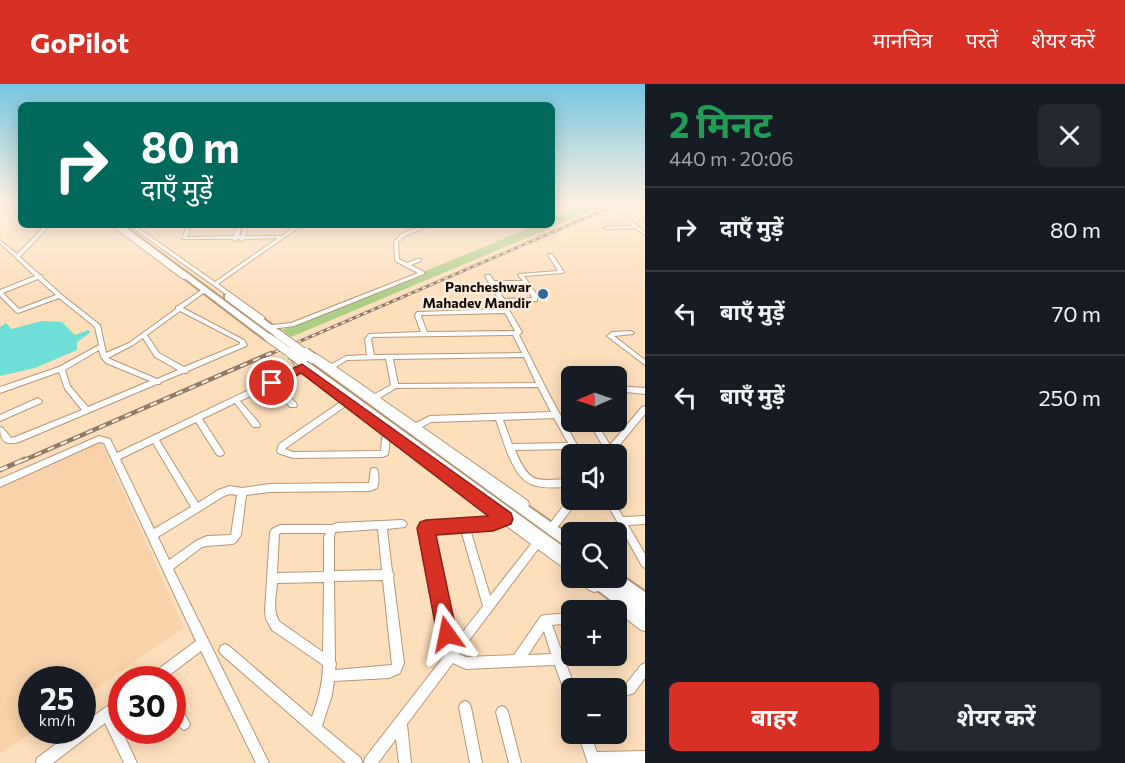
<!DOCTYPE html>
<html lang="hi">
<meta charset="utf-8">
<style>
:root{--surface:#171b24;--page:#242831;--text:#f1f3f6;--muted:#9ea1a6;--line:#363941;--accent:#d93025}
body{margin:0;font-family:Commissioner,"Noto Sans Devanagari",sans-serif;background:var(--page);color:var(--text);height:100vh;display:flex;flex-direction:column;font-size:22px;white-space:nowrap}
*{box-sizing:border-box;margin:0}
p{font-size:20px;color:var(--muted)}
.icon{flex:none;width:33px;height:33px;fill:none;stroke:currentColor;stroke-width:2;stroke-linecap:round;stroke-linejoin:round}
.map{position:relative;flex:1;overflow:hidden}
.drawer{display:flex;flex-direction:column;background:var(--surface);width:480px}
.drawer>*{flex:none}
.guide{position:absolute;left:18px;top:18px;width:537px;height:126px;border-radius:9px;box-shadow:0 3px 15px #0003;background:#00695c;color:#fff;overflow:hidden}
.needle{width:39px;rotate:268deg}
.buttons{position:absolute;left:561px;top:282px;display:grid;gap:12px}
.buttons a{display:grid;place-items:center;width:66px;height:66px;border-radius:9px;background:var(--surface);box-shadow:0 3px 15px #0003;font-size:30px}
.speed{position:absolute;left:18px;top:582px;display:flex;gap:12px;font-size:30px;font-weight:700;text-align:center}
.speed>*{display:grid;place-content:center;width:78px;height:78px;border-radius:50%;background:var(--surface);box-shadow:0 3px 15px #0003;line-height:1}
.speed small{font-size:15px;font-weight:400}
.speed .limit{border:9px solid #d22;background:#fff;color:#111}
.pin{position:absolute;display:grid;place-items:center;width:51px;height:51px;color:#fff;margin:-26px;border:3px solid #fff;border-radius:50%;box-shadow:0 2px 6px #0007}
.me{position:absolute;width:66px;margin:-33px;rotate:348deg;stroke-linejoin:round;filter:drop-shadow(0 0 4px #0008)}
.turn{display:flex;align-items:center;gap:21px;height:126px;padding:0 24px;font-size:27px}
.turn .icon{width:78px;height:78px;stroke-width:2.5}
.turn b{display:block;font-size:42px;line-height:51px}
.round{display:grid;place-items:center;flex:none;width:63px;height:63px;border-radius:9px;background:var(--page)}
.overview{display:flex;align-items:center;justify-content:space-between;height:102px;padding:0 24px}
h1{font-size:36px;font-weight:700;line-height:45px;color:#1e9e55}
.primary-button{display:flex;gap:12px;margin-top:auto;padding:12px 24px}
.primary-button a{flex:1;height:69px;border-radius:9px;background:var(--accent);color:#fff;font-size:24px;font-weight:700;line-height:69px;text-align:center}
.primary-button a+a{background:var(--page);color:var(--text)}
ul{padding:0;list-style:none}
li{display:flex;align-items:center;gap:18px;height:84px;padding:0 24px;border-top:2px solid var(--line)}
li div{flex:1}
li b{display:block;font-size:22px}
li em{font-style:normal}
header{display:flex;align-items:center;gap:36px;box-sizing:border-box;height:84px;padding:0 30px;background:var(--accent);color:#fff}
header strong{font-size:28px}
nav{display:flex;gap:33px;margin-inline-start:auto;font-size:21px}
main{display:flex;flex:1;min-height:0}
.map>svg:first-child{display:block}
.built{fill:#f7d2aa}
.green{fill:#abce87}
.water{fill:#6ddfd7}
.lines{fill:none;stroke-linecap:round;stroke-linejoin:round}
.minor-casing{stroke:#b39675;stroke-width:2}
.secondary-casing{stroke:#b39675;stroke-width:4}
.minor{fill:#fff;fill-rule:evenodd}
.secondary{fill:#fff;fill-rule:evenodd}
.rail-far2-casing{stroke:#907a64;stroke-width:3}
.rail-far1-casing{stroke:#907a64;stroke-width:4.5}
.rail-casing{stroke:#907a64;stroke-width:5}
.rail-far2{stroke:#fcefe2;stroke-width:1.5;stroke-dasharray:4;stroke-linecap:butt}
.rail-far1{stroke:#fcefe2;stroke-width:2;stroke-dasharray:7;stroke-linecap:butt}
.rail{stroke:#fcefe2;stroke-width:3;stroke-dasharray:8;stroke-linecap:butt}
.secondary-bridge-far1-casing{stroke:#b39675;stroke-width:10;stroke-linecap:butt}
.secondary-bridge-casing{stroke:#b39675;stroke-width:13;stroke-linecap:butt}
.secondary-bridge-far1{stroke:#fff;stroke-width:8}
.secondary-bridge{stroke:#fff;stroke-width:10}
.route{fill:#d93025;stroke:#8d1f18;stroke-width:1.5}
.poi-dot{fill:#2d68a0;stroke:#fcefe2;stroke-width:2}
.labels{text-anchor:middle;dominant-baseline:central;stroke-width:4.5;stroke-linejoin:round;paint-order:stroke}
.far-poi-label{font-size:14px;font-weight:bold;fill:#150a02;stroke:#fcefe2;text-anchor:end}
</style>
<header>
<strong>GoPilot</strong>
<nav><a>मानचित्र</a><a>परतें</a><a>शेयर करें</a></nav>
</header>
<main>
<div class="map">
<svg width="645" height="679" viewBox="0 0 645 679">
<rect width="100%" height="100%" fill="#fedfbc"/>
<path class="built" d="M101 358 184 544 83 613 82 596H32V646L34 647 0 670V405Z"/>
<path class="green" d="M588 120H607L291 253 282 246 537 141H552V135Z"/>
<path class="water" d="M41 237 62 238 75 251 88 246 91 248 77 258V266L35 284 0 292V243L6 239 12 245Z"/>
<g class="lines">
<defs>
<path id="minor" d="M628 135 645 148V151L635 144 606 145 604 144 606 143 632 142 626 136Z
M46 141H50L20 173 40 191H42V193L62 211 100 241 106 269 129 259 176 225V223L178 222 203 205 206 207 205 208 183 224 244 256 247 261 246 262 188 287 187 289H183L161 298 160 300H157L19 358C5 362 0 357 0 343L3 344 11 354 15 353 82 326 65 305 59 288 0 309V303L59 283 99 261 95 243 59 214 18 229 16 228 0 212V206L35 192 0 159V156L17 170ZM38 195 56 211 19 225 3 209ZM180 227 240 258V260L184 283 159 269 147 251ZM143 254 155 273 178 286 157 295 110 275 108 274 133 261ZM99 266 101 273 106 279 150 297 88 323 70 302 65 286Z
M111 141H116L187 193V195H183Z
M129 141H134L215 198 278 154 245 155 242 157H240V155H238L235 157H233V155H182L187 141H191L187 153 234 152 238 141H242L239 152H241L244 141H248L245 152H282L297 141H302L218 200 264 233 265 234 262 236Z
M425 141H431L405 152 398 158 399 175 407 179 417 175H421V177L411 181 424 188V190L294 242 272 245 269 243 272 241 291 239 418 189 395 177 394 158 401 150Z
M548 170H552L564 188 563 189 524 192 537 211V217L505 219 522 248 519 251 550 312 582 370H574L571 365 515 366C530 402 536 396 572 395V403C559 403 545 405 533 401 512 395 503 354 496 336L431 338 422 343 528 417 529 420 528 423 525 424 522 423 312 273 299 278 572 479V490L538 465 459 570 466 573 514 571 541 532 545 531 572 529V539L552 541 575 604H572V620L568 618 555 581 466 585 453 579 407 640 411 679H399L396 655 378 679H364L365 674 445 571 421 444 423 441 426 440 496 434 390 354 388 371 382 373 293 374 278 369 277 367 279 360 342 317 302 287 276 299 296 319 297 321 296 323H290L271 302 240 317 259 339 260 341 259 343H253L235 319 202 335 223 367 224 369 223 371 220 372 217 371 196 338 159 356 198 419 218 406 230 402 242 404 270 400 369 399 371 385 374 384 377 385C379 390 379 399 377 404L370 407 270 408 246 411 241 451 236 458 233 460 207 462 202 463 173 485 269 679H256L201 567 163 596H147L149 592 196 557 104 359 99 358 0 403V395L99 352 110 355 117 369 297 283 293 279 294 275 313 268 332 280 346 272 367 271 365 255 369 250 421 248 415 232 417 228 504 225 485 192 486 191H490L494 197H523L518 191 519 190 558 187 548 171ZM495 201H525L531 211 532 214 504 215ZM505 229 515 247 427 248 421 232V231ZM513 251 522 269 374 271 371 255 373 253ZM524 273 536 299 398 300 393 275ZM386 275 391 301 375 310 336 283 347 276ZM538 303 551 328 430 332 416 339 380 314 396 304ZM347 321 385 349 382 354 381 367 293 368 285 365 286 364ZM554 334 568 359 512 360 503 336ZM153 359 191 423 154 445 120 375ZM230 410 237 411 231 451 207 452 196 457 169 476 158 453 224 412ZM504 440 531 460 490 512 470 445 493 443ZM461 446 483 522 454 559 431 448ZM544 547 551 570 528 571Z
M631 247 634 249 633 250 614 252 645 276V281L607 252 612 248Z
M616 302 645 304V310L616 307Z
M38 314 42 317 41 319 0 337V331Z
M645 322V330L613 369 611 370H603L605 366 589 338H596L610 361 642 323Z
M570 413H572V416H577L576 419 557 444 554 445 551 444 549 441 551 438Z
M605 416H613L623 433 645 432V440L628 441 645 470V484L642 482Z
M402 436 405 437 407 440 405 443 387 445 392 487 394 491 393 493 404 579 400 589 389 594 334 597 332 611 322 642 361 674 362 679H346L221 570 219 566 221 562 225 560 229 562 312 633C318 616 323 600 323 581L272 546 266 535 265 527 270 448 272 445 280 441H332L337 439ZM378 445 382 486 334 487V453L335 448ZM281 449H326L324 453V488L277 489 279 450ZM383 496 392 581 335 586 336 579 335 577 334 497ZM324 498 323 568 280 538C272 528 276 512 277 499Z
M577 494C586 493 595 493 599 503L598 507 594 508C588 506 580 500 577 494Z
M620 518 645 535V547L641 546 616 527 615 523 616 519Z
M645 579V594L634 609 616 615V604H613L626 600 641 581Z
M172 612 176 614 190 640 188 644 184 646C171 639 172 625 172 612Z
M122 613V627L115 632 137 679H124L105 639 53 679H36L37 674 75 646H82V641L103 625Z
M465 617 469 619 471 623 482 679H470L459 623 461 619Z
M502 622 506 624 508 628 521 679H509L496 628 498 624Z
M578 650H590L597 668 645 667V679H588Z"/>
<path id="secondary" d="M115 141H122L272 252V256H266Z
M225 211H231L281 248V252H275L225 215Z
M312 271 572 453V467L309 276 307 274Z
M302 274 572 469V485L299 279 297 277 299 275Z
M616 488 645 508V540L640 538 588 499 586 494H604L608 497 607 494H616Z"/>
</defs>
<use href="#minor" class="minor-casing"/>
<use href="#secondary" class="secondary-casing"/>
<use href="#minor" class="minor"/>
<use href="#secondary" class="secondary"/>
<defs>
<path id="rail-far2" d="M268 271 618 120"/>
<path id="rail-far1" d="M22 377 271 269"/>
<path id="rail" d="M0 386 25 375"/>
</defs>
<use href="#rail-far2" class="rail-far2-casing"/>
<use href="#rail-far1" class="rail-far1-casing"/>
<use href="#rail" class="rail-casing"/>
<use href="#rail-far2" class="rail-far2"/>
<use href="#rail-far1" class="rail-far1"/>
<use href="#rail" class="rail"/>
<defs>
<path id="secondary-bridge-far1" d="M278 250 307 271
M269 254 293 271"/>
<path id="secondary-bridge" d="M291 269 302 277
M305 269 312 274"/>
</defs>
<use href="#secondary-bridge-far1" class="secondary-bridge-far1-casing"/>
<use href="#secondary-bridge" class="secondary-bridge-casing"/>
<use href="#secondary-bridge-far1" class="secondary-bridge-far1"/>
<use href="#secondary-bridge" class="secondary-bridge"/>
</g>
<linearGradient id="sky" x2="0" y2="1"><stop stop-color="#77c5e1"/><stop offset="0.56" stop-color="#fff1e1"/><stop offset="1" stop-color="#fff1e1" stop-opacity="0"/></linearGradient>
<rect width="645" height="215" fill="url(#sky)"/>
<path class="route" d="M302 280 511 429 513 435 511 440 493 447 436 451 457 550 454 557 447 560 440 557 437 550 417 444 420 438 426 436 488 432 301 289 277 302H268L266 299 268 296Z"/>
<circle class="poi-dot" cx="543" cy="210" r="6"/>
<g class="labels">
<g class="far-poi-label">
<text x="531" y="202">Pancheshwar<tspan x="531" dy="16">Mahadev Mandir</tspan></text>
</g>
</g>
</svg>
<div class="buttons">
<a><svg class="needle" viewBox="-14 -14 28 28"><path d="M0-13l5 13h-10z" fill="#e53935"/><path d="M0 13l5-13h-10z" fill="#9ea1a6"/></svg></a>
<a><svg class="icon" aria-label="sound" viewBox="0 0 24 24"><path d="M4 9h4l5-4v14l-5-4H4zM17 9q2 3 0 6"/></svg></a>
<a><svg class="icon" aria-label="search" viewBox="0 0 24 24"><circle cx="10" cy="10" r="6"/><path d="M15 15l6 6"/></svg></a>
<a>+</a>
<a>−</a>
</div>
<div class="speed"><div>25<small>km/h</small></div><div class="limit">30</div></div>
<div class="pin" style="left:272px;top:299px;background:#d93025"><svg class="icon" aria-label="arrive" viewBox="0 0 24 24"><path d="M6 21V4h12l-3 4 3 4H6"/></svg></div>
<svg class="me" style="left:447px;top:550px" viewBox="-20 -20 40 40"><path d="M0-17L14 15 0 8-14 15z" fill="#d93025" stroke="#fff" stroke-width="4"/></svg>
<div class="guide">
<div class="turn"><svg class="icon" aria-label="right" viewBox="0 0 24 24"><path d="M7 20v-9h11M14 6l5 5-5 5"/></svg><div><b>80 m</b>दाएँ मुड़ें</div></div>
</div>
</div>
<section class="drawer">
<div class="overview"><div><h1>2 मिनट</h1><p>440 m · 20:06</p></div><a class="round"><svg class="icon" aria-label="close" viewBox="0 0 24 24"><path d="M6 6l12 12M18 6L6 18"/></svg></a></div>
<ul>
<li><svg class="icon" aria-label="right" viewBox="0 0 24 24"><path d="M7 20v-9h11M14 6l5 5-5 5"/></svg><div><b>दाएँ मुड़ें</b></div><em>80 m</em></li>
<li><svg class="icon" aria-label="left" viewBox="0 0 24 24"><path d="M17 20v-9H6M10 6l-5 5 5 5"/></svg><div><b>बाएँ मुड़ें</b></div><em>70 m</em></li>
<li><svg class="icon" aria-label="left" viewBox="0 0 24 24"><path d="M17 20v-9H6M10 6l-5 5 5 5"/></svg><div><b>बाएँ मुड़ें</b></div><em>250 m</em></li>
</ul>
<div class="primary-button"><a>बाहर</a><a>शेयर करें</a></div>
</section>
</main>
